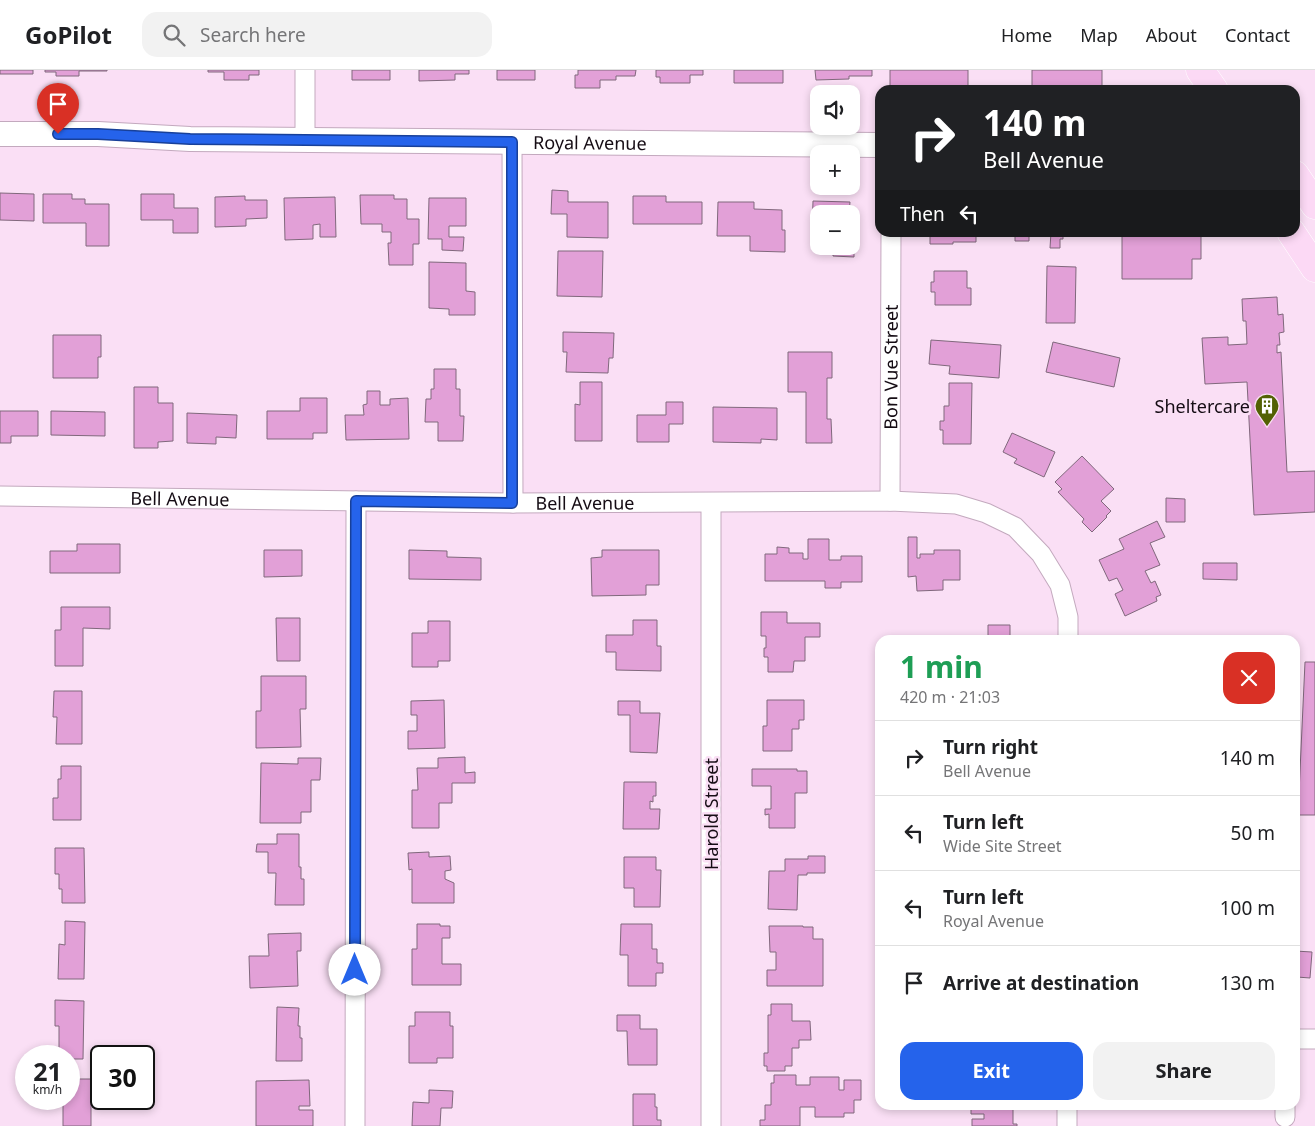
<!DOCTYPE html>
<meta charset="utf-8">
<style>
:root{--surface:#fff;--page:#f2f2f2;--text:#202124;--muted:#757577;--line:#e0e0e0;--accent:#2563eb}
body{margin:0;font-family:"Noto Sans",sans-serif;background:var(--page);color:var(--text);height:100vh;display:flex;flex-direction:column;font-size:19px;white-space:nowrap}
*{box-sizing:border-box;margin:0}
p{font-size:16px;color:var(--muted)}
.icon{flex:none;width:28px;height:28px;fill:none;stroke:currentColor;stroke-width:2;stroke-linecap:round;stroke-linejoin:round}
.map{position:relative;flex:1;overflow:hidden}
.side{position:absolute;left:875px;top:565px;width:425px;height:475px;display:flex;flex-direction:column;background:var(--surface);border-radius:15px;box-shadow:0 2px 8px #0003}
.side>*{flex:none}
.hud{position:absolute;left:875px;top:15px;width:425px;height:152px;border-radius:15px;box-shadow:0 2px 8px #0003;background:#202124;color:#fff;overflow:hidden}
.fabs{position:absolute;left:810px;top:15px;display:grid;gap:10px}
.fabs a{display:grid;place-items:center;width:50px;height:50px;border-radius:10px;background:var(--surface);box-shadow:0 2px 8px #0003;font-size:25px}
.speed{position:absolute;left:15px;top:975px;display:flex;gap:10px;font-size:25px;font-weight:700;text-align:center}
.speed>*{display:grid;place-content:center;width:65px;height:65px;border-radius:50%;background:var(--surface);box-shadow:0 2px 8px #0003;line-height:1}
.speed small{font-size:12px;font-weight:400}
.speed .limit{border:2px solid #111;border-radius:8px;background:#fff;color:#111}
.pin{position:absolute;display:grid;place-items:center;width:42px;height:42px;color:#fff;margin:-51px -21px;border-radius:50% 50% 50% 0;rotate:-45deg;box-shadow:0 0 5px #0007}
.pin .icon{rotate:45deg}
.me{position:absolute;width:55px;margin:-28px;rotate:0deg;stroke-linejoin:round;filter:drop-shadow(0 0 4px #0008)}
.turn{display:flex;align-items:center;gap:18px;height:105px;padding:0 25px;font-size:22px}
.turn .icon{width:65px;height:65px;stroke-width:2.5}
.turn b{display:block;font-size:35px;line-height:42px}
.then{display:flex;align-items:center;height:48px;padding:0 25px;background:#0003;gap:10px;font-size:19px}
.round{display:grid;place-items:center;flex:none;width:52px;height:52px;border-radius:15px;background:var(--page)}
.overview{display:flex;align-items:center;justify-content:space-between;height:85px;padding:0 25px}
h1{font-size:30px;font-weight:700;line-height:38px;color:#1e9e55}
.primary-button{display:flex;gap:10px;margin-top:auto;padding:10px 25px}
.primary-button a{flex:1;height:58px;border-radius:15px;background:var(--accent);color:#fff;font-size:20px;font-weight:700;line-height:58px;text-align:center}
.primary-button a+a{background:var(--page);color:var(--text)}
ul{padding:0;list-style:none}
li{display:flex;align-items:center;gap:15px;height:75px;padding:0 25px;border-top:1px solid var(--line)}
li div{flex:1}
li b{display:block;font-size:19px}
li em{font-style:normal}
header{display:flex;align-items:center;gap:30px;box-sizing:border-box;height:70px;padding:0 25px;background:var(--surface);border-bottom:1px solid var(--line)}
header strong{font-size:24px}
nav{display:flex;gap:28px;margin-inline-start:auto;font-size:18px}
.search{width:350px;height:45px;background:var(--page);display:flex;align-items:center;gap:12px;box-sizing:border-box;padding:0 18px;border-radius:15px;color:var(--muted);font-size:19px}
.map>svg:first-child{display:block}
.building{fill:#e2a0d7;stroke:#80687c}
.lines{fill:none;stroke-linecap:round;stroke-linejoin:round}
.minor-casing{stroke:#c3a9be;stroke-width:21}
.tertiary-casing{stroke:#c3a9be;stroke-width:26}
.primary-casing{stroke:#fff;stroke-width:29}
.minor{stroke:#fff;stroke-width:19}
.tertiary{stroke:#fff;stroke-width:24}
.primary{stroke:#fcd9f5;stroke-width:28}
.route-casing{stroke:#184099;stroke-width:12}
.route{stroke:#2563eb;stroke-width:9}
.labels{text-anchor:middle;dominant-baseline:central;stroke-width:5;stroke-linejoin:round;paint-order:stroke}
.street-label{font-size:18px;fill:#150c14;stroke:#fadff5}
.poi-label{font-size:18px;fill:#150c14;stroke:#fadff5;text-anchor:end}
</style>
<header>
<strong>GoPilot</strong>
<div class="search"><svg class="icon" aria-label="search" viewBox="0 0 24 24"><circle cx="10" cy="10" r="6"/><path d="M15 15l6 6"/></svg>Search here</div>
<nav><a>Home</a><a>Map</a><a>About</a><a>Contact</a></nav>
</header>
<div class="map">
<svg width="1315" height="1056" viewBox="0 0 1315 1056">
<rect width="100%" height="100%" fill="#fadff5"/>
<path class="building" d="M0 0H33V4H0Z
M45 0H107V1H79V6H56V2H45Z
M208 0H259V5H249V10H224V2H208Z
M352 0H390V10H352Z
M419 0H469V4H455V10L419 11Z
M497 0H535V10H497Z
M578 0H636L635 6H616V10H600V18H575V5H578Z
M656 0H703V5H690V13H660V7H656Z
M734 0H783V13H734Z
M815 0H872V6H849V9L816 10Z
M890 0H968V20H890Z
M1032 0H1102V20H1032Z
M552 120 568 121V132H608V168L567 167V144H551Z
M0 123 34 124V151L0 150Z
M43 124H72V129H85V134H109V176H86V153H43Z
M141 124H174V138H198V163H173V150H141Z
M360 125H394V129H407V149H419V174H413V195H389L388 173H391V162H382V154H361Z
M245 126V130H267V148L246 149V156L215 157V127Z
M633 126H666V132H702V154H633Z
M335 127 336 167H320V154L313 155V169L285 170 284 128Z
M429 128H466V156H449V167H464L463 181 442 180V169H428Z
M813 131 850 132 849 144H819V163H812Z
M718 132H754V139L782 140V160H785V182L750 181V166H717Z
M851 160H854V187L833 186V176H851Z
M930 162H976V172H953V174H930Z
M1015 162H1029V171H1015Z
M1051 162H1063V169H1060V178H1050Z
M1122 162H1201V189H1192V209H1122Z
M558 181H603L602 227 557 226Z
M429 192 466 193V221L475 222V245H449V239L429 238Z
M1047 196 1076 197 1075 253H1046Z
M934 201H967V218H971V235H935V222H931V212H934Z
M1277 227 1278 245 1283 244 1284 262 1279 263 1280 275H1277V283L1281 282 1287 402 1315 401V442L1254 445 1247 312 1205 314 1202 268 1228 267V275L1247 274 1246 251H1243L1242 229Z
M563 262 614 263 613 288H609L608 303 566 302 567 282H563Z
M53 265H101V287H98V308H53Z
M931 270 1001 275 999 308 949 304 950 296 929 294Z
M1053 272 1120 288 1114 317 1046 302Z
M788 282H832V308H827V349H831L832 373H806V322H788Z
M434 299H456V319H460V346H464L463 371H438V352H425L426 329H431V319H434Z
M580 312H602V371H575V334L580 335Z
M949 313H972L971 374H943V360H940V351H944V336H949Z
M134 317H158V333H173V371L158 372V378H134Z
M367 321H380V335H390V329L408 328 409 369 346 370 345 345H364L363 335 367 334Z
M300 328H327V363H313V369H267V341H300Z
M666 332H683V354H669V372H637V345H666Z
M713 337 777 338V370L761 369V373L713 372Z
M0 341H38V366H11V373H0Z
M51 341 105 342V366L51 365Z
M187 343 237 345 236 368 216 367V374L187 373Z
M1012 363 1055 382 1044 407 1014 393 1017 389 1003 382Z
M1082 386 1114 419 1101 431 1111 441 1106 446 1107 447 1092 462 1082 452 1084 449 1058 422 1062 419 1055 412Z
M1166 428 1185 429V452H1166Z
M1157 451 1165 467 1150 473 1160 495 1145 501 1151 513 1155 511 1161 525 1156 527 1157 531 1125 546 1115 524 1123 520 1117 508 1109 511 1099 490 1124 479 1119 469Z
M908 467H917V488H920V484H934V480H960V510H943V520L917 521 916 506 908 507Z
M808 469H829V490H841V486H862V512H841V518H825V511H765V484H777V477L789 478V483H803V489H808Z
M77 474H120V503H50V481H77Z
M264 480H302V506L264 507Z
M409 480 447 481V487L481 488V510L409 509Z
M602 480H659V515H646V525L592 526 591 488 602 487Z
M1203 493H1237V510L1203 509Z
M61 537H110V559L83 558V596H55V560H61Z
M761 542H787V553H820V567H805V591H794L793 602H768V587H764V578H766V566H761Z
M276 548H300V591H277Z
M633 550H657V576H661V601L616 600V582H606V565H633Z
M428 551H450V591H438V597H412V563H428Z
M988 555H1010V570H975V566H988Z
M1305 592H1315V745H1298Z
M261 606H306V639H300L301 677 256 678V641H261Z
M54 621H82V674H56L57 647H53Z
M444 630 445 678 408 679V661H417V645H411V631Z
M767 630H804V650H799V659H792V681H763V656H767Z
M618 631H640V643H660L657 683 630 682V645H618Z
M465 687V703L475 702V713H452V733H439V758H412V720H418L417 698H438V688Z
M298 688H321L320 710H311V742H301V753H260L261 693 298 694Z
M61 696H81V750H53V728H58V709H61Z
M752 699H797V701H807V723H795V758H769V744L765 745V739H771V716H752Z
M624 712H656V726H653V732L650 731V739H660L659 759H623Z
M277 764H299V797H301V809H304V835H275L276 803H268V782H256L257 774H277Z
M55 778H84L85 833H62V819H59V804H55Z
M429 782V787L450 786 451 800 445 801V809L454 813V833H412V799L409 800 408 783Z
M808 786H825V803H807V805H798L797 840 768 839 769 801H785V789H808Z
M624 787H656V800H661L660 837H634V818H624Z
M65 851 85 852 84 909H58L59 874 65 875Z
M417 854H440V856H450V868H442V894H461V915H412V879H417Z
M621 854H652V879H657V893H663V903H656V916H628V885H620Z
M769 856H803V857H813V869H823V916H767V900H776V882H770Z
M301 863V881H297L298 916 250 918 249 886H269L268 864Z
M1295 881 1312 882 1310 908 1297 907 1296 925Z
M55 930 84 931 83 989H69V986H59V956H55Z
M771 934H792V951H810L811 970H799V978H792V996H785V1001H767V996H764V983H768V945H771Z
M277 937 299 938 298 956H300V968H302V991H276Z
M415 942H450V956H453V988H437V993H409V956H415Z
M617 945H640V959H657V995H628L627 961H617Z
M774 1005H796V1015H810V1007H839V1020H844V1010H861V1030H854V1043H844V1047H815V1037H800V1056H760V1050H765V1035H771V1013H774Z
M69 1009H91V1056H63V1033H57V1029H69Z
M309 1010 310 1036H299V1040H313V1056H256V1011Z
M429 1020 453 1021 452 1038H441L440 1056H412L413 1032 429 1033Z
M633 1024H655V1037H657V1050H661V1056H633Z
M971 1035H994V1038H1013V1054H1017V1056H972V1049H984V1044H971Z
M1124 1035H1152V1038H1124Z"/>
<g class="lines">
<defs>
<g id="minor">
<path d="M305 0V70"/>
<path d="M512 72 513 433"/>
<path id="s1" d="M0 426 513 433 890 431 956 434 986 443 1015 457 1041 484 1060 515 1068 547V570"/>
<path id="s2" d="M890 431 891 162"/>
<path d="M1295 969H1315"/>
<path d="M1285 1047V1035"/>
<path d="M355 1056 356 431"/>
<path d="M711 1056V433"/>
<path d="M1067 1056V1035"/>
</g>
<g id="tertiary">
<path id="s3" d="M0 64H98L190 69 880 75"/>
</g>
<path id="primary" d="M1200 0 1214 20
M1295 105 1315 135
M1291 162 1315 198"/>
</defs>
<use href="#minor" class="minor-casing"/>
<use href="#tertiary" class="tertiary-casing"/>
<use href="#primary" class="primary-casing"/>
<use href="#minor" class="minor"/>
<use href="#tertiary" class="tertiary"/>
<use href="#primary" class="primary"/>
</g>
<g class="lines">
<defs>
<path id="route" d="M58 64H98L190 69 512 72V433L356 431 355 900"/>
</defs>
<use href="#route" class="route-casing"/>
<use href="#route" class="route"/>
</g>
<defs>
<symbol id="building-pin" viewBox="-11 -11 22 30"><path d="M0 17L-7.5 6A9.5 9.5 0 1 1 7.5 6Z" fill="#536104" stroke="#fadff5"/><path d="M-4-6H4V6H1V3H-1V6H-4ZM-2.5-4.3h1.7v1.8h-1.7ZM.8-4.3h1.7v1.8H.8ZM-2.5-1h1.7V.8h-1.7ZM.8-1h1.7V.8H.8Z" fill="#fff"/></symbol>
</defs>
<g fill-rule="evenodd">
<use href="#building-pin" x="1253" y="322" width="28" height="38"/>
</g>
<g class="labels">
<g class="street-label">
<text stroke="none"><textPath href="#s3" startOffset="590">Royal Avenue</textPath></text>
<text stroke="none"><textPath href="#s2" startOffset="134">Bon Vue Street</textPath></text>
<text stroke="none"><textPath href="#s1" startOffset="180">Bell Avenue</textPath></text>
<text stroke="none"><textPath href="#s1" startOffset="585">Bell Avenue</textPath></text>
<text transform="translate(711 744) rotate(-90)">Harold Street</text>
</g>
<g class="poi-label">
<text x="1250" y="336">Sheltercare</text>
</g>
</g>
</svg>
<div class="fabs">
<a><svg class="icon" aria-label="sound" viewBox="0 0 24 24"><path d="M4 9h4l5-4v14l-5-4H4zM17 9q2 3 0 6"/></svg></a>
<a>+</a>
<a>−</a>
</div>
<div class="speed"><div>21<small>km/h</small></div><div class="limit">30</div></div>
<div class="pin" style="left:58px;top:64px;background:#d93025"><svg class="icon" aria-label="arrive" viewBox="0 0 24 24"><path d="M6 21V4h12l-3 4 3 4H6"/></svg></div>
<svg class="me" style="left:355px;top:900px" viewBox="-20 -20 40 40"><circle r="19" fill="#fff"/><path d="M0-13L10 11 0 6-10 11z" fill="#2563eb"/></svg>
<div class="hud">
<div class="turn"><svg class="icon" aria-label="right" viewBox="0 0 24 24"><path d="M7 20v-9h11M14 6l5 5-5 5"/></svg><div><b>140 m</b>Bell Avenue</div></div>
<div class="then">Then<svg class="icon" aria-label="left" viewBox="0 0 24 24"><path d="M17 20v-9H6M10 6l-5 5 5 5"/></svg></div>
</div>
<section class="side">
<div class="overview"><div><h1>1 min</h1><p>420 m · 21:03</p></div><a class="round" style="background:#d93025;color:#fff"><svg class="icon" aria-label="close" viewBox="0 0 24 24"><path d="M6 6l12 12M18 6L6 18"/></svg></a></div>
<ul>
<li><svg class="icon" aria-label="right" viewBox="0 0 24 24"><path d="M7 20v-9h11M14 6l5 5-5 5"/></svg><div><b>Turn right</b><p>Bell Avenue</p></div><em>140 m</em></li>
<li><svg class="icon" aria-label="left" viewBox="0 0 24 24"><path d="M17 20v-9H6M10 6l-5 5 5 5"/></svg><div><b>Turn left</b><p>Wide Site Street</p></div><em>50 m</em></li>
<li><svg class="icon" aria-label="left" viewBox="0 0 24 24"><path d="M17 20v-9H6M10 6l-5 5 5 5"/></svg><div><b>Turn left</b><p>Royal Avenue</p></div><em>100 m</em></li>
<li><svg class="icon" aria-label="arrive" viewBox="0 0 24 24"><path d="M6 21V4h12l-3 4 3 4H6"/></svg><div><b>Arrive at destination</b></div><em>130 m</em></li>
</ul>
<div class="primary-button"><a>Exit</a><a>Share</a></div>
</section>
</div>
